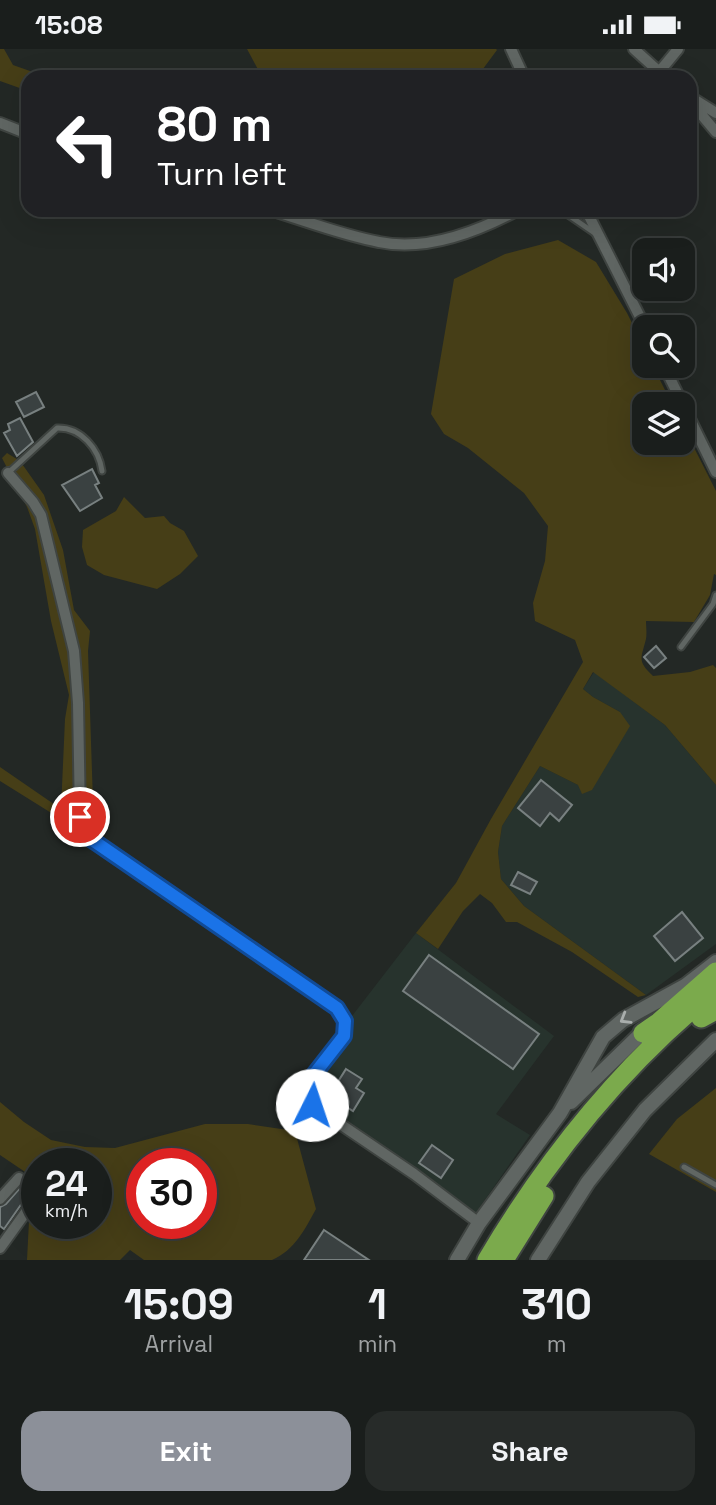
<!DOCTYPE html>
<style>
:root{--surface:#1a1e1c;--page:#272b29;--text:#f1f3f6;--muted:#9fa2a3;--line:#383c3b;--accent:#8c9099}
body{margin:0;font-family:"Space Grotesk",sans-serif;background:var(--page);color:var(--text);height:100vh;display:flex;flex-direction:column;font-size:26px;white-space:nowrap}
*{box-sizing:border-box;margin:0}
p{font-size:23px;color:var(--muted)}
.icon{flex:none;width:38px;height:38px;fill:none;stroke:currentColor;stroke-width:2;stroke-linecap:round;stroke-linejoin:round}
.map{position:relative;height:1211px;overflow:hidden}
.drawer{display:flex;flex-direction:column;background:var(--surface);flex:1}
.drawer>*{flex:none}
.banner{position:absolute;left:21px;top:21px;width:676px;height:147px;border-radius:21px;box-shadow:0 7px 28px #0002,0 0 0 2px var(--line);background:#202124;color:#fff;overflow:hidden}
.tools{position:absolute;left:632px;top:189px;display:grid;gap:14px}
.tools a{display:grid;place-items:center;width:63px;height:63px;border-radius:14px;background:var(--surface);box-shadow:0 7px 28px #0002,0 0 0 2px var(--line);font-size:35px}
.speed{position:absolute;left:21px;top:1099px;display:flex;gap:14px;font-size:35px;font-weight:700;text-align:center}
.speed>*{display:grid;place-content:center;width:91px;height:91px;border-radius:50%;background:var(--surface);box-shadow:0 7px 28px #0002,0 0 0 2px var(--line);line-height:1}
.speed small{font-size:18px;font-weight:400}
.speed .limit{border:10px solid #d22;background:#fff;color:#111}
.pin{position:absolute;display:grid;place-items:center;width:60px;height:60px;color:#fff;margin:-30px;border:4px solid #fff;border-radius:50%;box-shadow:0 2px 7px #0007}
.me{position:absolute;width:77px;margin:-38px;rotate:4deg;stroke-linejoin:round;filter:drop-shadow(0 0 5px #0008)}
.turn{display:flex;align-items:center;gap:24px;height:147px;padding:0 21px;font-size:32px}
.turn .icon{width:91px;height:91px;stroke-width:2.5}
.turn b{display:block;font-size:49px;line-height:60px}
.eta{display:flex;justify-content:space-evenly;align-items:center;height:119px;text-align:center}
.eta b{font-size:42px;font-weight:800;line-height:49px}
.cta{display:flex;gap:14px;margin-top:auto;padding:14px 21px}
.cta a{flex:1;height:80px;border-radius:21px;background:var(--accent);color:#fff;font-size:28px;font-weight:800;line-height:80px;text-align:center}
.cta a+a{background:var(--page);color:var(--text)}
.status{display:flex;justify-content:space-between;align-items:center;height:49px;padding:0 35px;background:var(--surface);direction:ltr}
.status svg{height:19px;fill:currentColor}
.map>svg:first-child{display:block}
.built{fill:#27332d}
.green{fill:#463e17;fill-rule:evenodd}
.building{fill:#3a4141;stroke:#788080;stroke-width:2}
.lines{fill:none;stroke-linecap:round;stroke-linejoin:round}
.lane-casing{stroke:#3f4441;stroke-width:9}
.street-casing{stroke:#3f4441;stroke-width:14}
.secondary-casing{stroke:#3f4441;stroke-width:18}
.highway-casing{stroke:#3f4441;stroke-width:23}
.lane{stroke:#606663;stroke-width:5}
.street{stroke:#606663;stroke-width:10}
.secondary{stroke:#606663;stroke-width:14}
.highway{stroke:#7baa4c;stroke-width:19}
.oneway{stroke:#a9aeac}
.route-casing{stroke:#114b97;stroke-width:18}
.route{stroke:#1a73e8;stroke-width:12}
</style>
<div class="status"><b>15:08</b><svg viewBox="0 0 49 12"><path d="M0 12V9h3v3zM5 12V6h3v6zM10 12V3h3v9zM15 12V0h3v12zM26 1h20v11H26zM47 4h2v5h-2z"/></svg></div>
<div class="map">
<svg width="716" height="1211" viewBox="0 0 716 1211">
<rect width="100%" height="100%" fill="#232825"/>
<path class="built" d="M594 623 665 676 716 736V895L646 946 524 857 501 830 498 803 502 777 540 717 578 736 620 663 593 648 583 640Z
M416 884 554 987 496 1065 530 1086 475 1165 314 1053 310 1042 316 1028 346 988 352 967Z"/>
<path class="green" d="M0 0H4L13 16 47 28H28V42L0 32Z
M247 0H496L497 1 477 28H262Z
M558 191 596 213 627 264 644 298V317H653L672 355H644V394H682L683 377 716 442V526L714 525 710 546 694 573 646 572C646 577 647 584 646 590 641 610 637 612 653 627L690 623 713 616 716 619V736L665 676 593 623 583 640 593 648 620 663 630 677 592 741 582 745 578 736 540 717 502 777 498 803 501 830 524 857 646 946 638 948 572 903 517 873H506L492 854 480 845 463 862 438 900 416 884 456 834 491 770 583 613 575 591 535 572 533 554 545 512 548 477 524 444 468 399 444 385 431 365 454 230 505 205Z
M7 404 20 412 44 446 63 501 74 561 90 582 88 602 93 753 83 770 85 785 0 732V718L61 760 65 670 69 646 51 572 35 480 27 458 2 409Z
M124 448 145 469 164 467 170 474 184 482 198 507 180 525 157 540 104 526 87 516 82 498 83 481 116 462Z
M716 1039V1143L649 1105 677 1070Z
M0 1053 24 1073 51 1091 85 1098 115 1099 205 1075H248L295 1082 316 1160C305 1180 295 1201 272 1211H144L130 1201 120 1211H27L29 1172 37 1160V1174H96V1115H37V1131L0 1106ZM142 1115H201V1174H142Z"/>
<path class="building" d="M36 343 44 358 24 368 16 353Z
M20 369 33 393 17 407 4 384 10 381 8 375Z
M92 420 99 434 95 436 102 449 80 462 62 436Z
M656 597 666 609 654 619 644 608Z
M541 731 572 756 559 772 550 764 540 777 518 759Z
M518 823 537 833 530 845 511 836Z
M682 863 703 889 675 912 654 887Z
M429 906 539 985 513 1020 403 942Z
M346 1020 362 1030 356 1039 364 1044 353 1062 329 1047Z
M432 1096 453 1111 441 1129 419 1114Z
M19 1140 27 1147 4 1180 0 1177V1158L6 1155Z
M324 1181 369 1211H304Z"/>
<g class="lines">
<defs>
<path id="lane" d="M561 161 596 185
M8 424 57 379C81 378 99 400 102 422
M681 598 713 555 716 546
M684 1118 716 1136"/>
<path id="street" d="M511 0 524 28
M634 0 665 28
M655 28 678 0
M692 49 716 64
M690 52 716 83
M0 74 28 85
M270 161C306 172 342 186 379 193 426 203 477 183 518 161
M586 161 645 278
M664 317 716 423
M8 424 33 453 41 466 74 602 78 654 80 768 85 786 337 959 345 973 344 987 312 1028 306 1043 312 1056 414 1125 479 1174
M0 1150 19 1129
M0 1199 36 1149"/>
<path id="secondary" d="M571 1053 649 977
M457 1211 479 1174 560 1064 603 988 623 971 685 937 716 913
M538 1211 588 1133 645 1061 716 991"/>
<path id="highway" d="M701 969 716 961
M643 984 659 973 716 923
M487 1211C548 1108 623 1015 716 940
M504 1211 544 1147"/>
</defs>
<use href="#lane" class="lane-casing"/>
<use href="#street" class="street-casing"/>
<use href="#secondary" class="secondary-casing"/>
<use href="#highway" class="highway-casing"/>
<use href="#lane" class="lane"/>
<use href="#street" class="street"/>
<use href="#secondary" class="secondary"/>
<use href="#highway" class="highway"/>
</g>
<defs><path id="oneway-chevron" d="M-2-3.5L2.5 0L-2 3.5" fill="none" stroke-width="1.6" stroke-linecap="round" stroke-linejoin="round" transform="scale(1.75)"/></defs>
<use class="oneway" href="#oneway-chevron" transform="translate(625 970) rotate(149)"/>
<g class="lines">
<defs>
<path id="route" d="M80 768 85 786 337 959 345 972 344 987 312 1028 306 1042 312 1056"/>
</defs>
<use href="#route" class="route-casing"/>
<use href="#route" class="route"/>
</g>
</svg>
<div class="tools">
<a><svg class="icon" aria-label="sound" viewBox="0 0 24 24"><path d="M4 9h4l5-4v14l-5-4H4zM17 9q2 3 0 6"/></svg></a>
<a><svg class="icon" aria-label="search" viewBox="0 0 24 24"><circle cx="10" cy="10" r="6"/><path d="M15 15l6 6"/></svg></a>
<a><svg class="icon" aria-label="layers" viewBox="0 0 24 24"><path d="M12 4l9 5-9 5-9-5zM3 14l9 5 9-5"/></svg></a>
</div>
<div class="speed"><div>24<small>km/h</small></div><div class="limit">30</div></div>
<div class="pin" style="left:80px;top:768px;background:#d93025"><svg class="icon" aria-label="arrive" viewBox="0 0 24 24"><path d="M6 21V4h12l-3 4 3 4H6"/></svg></div>
<svg class="me" style="left:312px;top:1056px" viewBox="-20 -20 40 40"><circle r="19" fill="#fff"/><path d="M0-13L10 11 0 6-10 11z" fill="#1a73e8"/></svg>
<div class="banner">
<div class="turn"><svg class="icon" aria-label="left" viewBox="0 0 24 24"><path d="M17 20v-9H6M10 6l-5 5 5 5"/></svg><div><b>80 m</b>Turn left</div></div>
</div>
</div>
<section class="drawer">
<div class="eta">
<div><b>15:09</b><p>Arrival</p></div>
<div><b>1</b><p>min</p></div>
<div><b>310</b><p>m</p></div>
</div>
<div class="cta"><a>Exit</a><a>Share</a></div>
</section>
